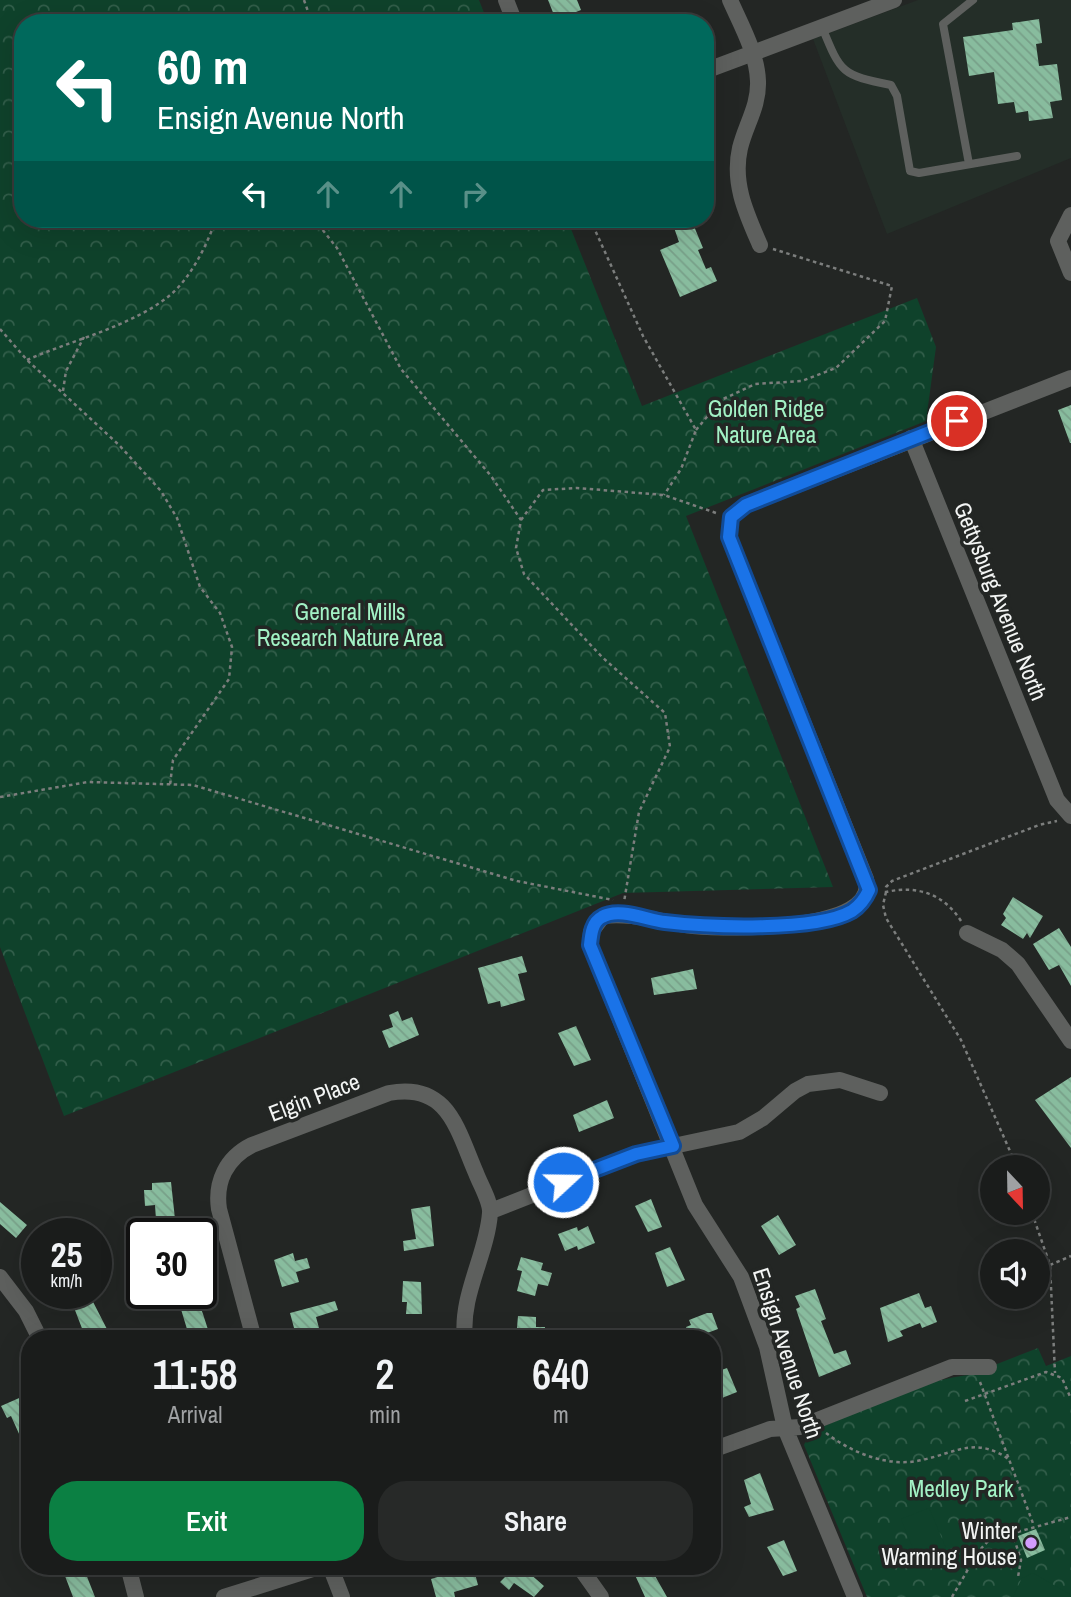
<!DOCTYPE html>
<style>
:root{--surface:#1a1c1b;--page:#272928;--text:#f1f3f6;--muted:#9fa1a3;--line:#383a3a;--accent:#0b8043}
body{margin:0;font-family:"Archivo Narrow",sans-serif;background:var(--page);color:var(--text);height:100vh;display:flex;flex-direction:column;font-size:26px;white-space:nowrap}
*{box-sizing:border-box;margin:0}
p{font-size:23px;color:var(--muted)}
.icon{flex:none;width:38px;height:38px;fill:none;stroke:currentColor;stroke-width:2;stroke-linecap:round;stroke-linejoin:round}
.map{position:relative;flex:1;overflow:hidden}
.details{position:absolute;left:21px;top:1330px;width:700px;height:245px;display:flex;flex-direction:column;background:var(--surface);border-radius:28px;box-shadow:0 7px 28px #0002,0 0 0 2px var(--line)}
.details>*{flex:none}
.guide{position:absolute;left:14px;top:14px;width:700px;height:214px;border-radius:28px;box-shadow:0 7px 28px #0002,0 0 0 2px var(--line);background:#00695c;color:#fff;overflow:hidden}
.needle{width:46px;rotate:158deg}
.controls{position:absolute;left:980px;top:1155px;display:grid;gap:14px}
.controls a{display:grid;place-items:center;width:70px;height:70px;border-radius:50%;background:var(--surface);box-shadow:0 7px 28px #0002,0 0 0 2px var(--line);font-size:35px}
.speed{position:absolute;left:21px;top:1218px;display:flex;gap:14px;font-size:35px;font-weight:700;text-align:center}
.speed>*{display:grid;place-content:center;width:91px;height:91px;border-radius:50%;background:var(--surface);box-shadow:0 7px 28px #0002,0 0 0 2px var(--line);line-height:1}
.speed small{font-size:18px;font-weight:400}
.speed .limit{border:4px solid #111;border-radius:10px;background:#fff;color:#111}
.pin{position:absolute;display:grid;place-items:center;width:60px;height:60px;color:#fff;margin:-30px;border:4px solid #fff;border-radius:50%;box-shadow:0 2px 7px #0007}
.me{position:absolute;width:77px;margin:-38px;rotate:69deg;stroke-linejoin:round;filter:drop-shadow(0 0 5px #0008)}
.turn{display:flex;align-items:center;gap:24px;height:147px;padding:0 28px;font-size:32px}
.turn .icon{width:91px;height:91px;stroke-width:2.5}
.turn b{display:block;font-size:49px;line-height:60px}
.lanes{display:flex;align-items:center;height:66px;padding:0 28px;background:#0003;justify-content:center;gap:35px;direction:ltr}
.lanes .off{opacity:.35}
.eta{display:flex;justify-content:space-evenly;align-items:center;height:119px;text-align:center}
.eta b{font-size:42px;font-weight:600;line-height:49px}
.primary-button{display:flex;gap:14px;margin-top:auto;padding:14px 28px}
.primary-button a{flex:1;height:80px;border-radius:28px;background:var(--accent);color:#fff;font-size:28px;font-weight:600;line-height:80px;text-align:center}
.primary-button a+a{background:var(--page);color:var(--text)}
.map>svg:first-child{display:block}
.built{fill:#242e28}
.park{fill:url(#park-crowns)}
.pitch{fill:#0f422b}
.building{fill:url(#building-back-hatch)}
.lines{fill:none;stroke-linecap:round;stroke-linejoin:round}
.path{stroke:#7c7e7d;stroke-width:2.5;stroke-dasharray:3.5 3.5;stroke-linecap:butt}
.service{stroke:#5e605e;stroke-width:8}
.minor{stroke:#5e605e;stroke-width:16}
.route-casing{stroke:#114b97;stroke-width:18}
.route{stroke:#1a73e8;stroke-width:12}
.poi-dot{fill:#d29dfd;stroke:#232624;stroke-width:2.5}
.labels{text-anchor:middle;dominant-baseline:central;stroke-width:7;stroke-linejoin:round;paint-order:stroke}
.park-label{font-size:23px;fill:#a2f2c5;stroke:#232624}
.street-label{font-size:23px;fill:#f3f5f4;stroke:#232624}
.poi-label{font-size:23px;fill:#f3f5f4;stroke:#232624;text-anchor:end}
</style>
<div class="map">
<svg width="1071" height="1597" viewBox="0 0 1071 1597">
<defs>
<pattern id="park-crowns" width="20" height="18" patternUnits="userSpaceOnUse" patternTransform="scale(1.75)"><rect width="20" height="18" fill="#0f422b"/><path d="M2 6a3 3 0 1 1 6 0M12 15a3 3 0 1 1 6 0" fill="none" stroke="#325e4a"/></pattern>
<pattern id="building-back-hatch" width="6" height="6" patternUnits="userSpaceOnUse" patternTransform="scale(1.75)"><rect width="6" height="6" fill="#88bc9e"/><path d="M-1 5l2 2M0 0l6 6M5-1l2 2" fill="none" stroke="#78a089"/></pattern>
</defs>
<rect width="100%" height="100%" fill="#232624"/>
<path class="built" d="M918 0H1071V158L887 234 813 39Z"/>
<path class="park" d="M0 0H479L488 23H23V219H567L642 406 917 298 936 347 926 421 686 516 833 887 623 893 64 1116 0 947Z
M1038 1348 1046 1366 1071 1356V1597H867L804 1445 810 1432C867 1409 929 1372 992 1374V1366Z"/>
<path class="pitch" d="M929 1508 946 1548 917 1559 901 1519Z
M1033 1573 1071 1595V1597H1013L1022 1578Z"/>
<path class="building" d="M548 0H577L581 10 556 20Z
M1039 19 1042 43 1036 44 1039 66 1057 64 1062 100 1050 102 1053 118 1029 121 1028 111 1016 113 1014 102 998 104 994 72 969 76 963 37 1013 30 1012 23Z
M671 219H691L703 248 698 250 706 269 711 267 717 281 680 297 660 250 679 242Z
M1071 405V443H1070L1058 410Z
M1013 897 1043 916 1030 938 1027 933 1023 939 1001 925 1006 918 1003 914Z
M1059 928 1071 947V986L1059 965 1049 970 1033 944Z
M522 956 527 972 518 974 525 1000 501 1007 500 1001 488 1004 478 968Z
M693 969 697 989 654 995 651 978Z
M398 1011 402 1021 412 1017 419 1035 389 1048 382 1031 393 1027 389 1015Z
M576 1026 591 1060 574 1066 558 1033Z
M1071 1077V1148L1035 1100Z
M607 1100 614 1118 579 1132 573 1115Z
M171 1182 175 1219 156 1220 155 1205 145 1206 144 1190H152V1183Z
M651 1199 662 1227 648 1232 635 1206Z
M0 1202 27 1225 16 1238 0 1224Z
M430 1206 434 1246 404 1251 403 1241 416 1239 411 1209Z
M778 1215 796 1245 779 1255 761 1226Z
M588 1226 595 1243 578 1250 577 1246 565 1251 558 1234 577 1227 578 1231Z
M670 1247 685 1280 667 1287 655 1253Z
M293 1253 295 1261 307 1258 310 1268 296 1272 299 1282 282 1287 274 1260Z
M521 1257 543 1263 541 1270 552 1273 548 1286 538 1284 535 1296 517 1291 522 1271 517 1270Z
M403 1281 421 1282 422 1314H406L407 1302H402Z
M815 1289 826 1319 821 1321 834 1354 846 1350 851 1364 819 1377 796 1309 800 1307 795 1296Z
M919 1293 925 1308 931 1306 937 1322 922 1328 920 1323 900 1331 903 1336 888 1342 880 1308Z
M90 1296 109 1333 99 1339H69L83 1331 73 1305Z
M198 1301 203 1314 211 1339H190L180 1306Z
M335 1301 338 1310 316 1317 319 1328 314 1329 317 1339H297L290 1313Z
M707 1313H712L718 1329 691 1339 686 1327 691 1325 689 1320Z
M518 1316 536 1317V1327H545L544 1338 516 1339Z
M727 1368 737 1392 712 1402V1383L716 1381 713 1373Z
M26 1395 30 1405V1431L20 1436 11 1416 7 1418 1 1406Z
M760 1473 774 1510 749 1517 744 1507 751 1504 744 1480Z
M1036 1529 1045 1550 1027 1558 1018 1536Z
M784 1540 797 1571 783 1576 767 1547Z
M473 1566 478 1585 454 1592 455 1597H436L431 1579Z
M495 1566H521L544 1586 534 1597 514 1583 509 1590 500 1582 506 1576Z
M650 1567 667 1597H645L635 1575Z
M84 1569 95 1597H73L65 1576Z"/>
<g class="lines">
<path class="path" d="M304 0 312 23
M314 219 337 248 401 369 491 476 521 520 516 548 524 574 602 657 665 713 670 747 639 812 624 902
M590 219 643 336 696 430 681 469 664 495
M0 329 27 360 119 445 161 491 177 518 200 587 220 613 232 647 229 679 173 760 170 785
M27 360C72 340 130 327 169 296 191 278 207 245 216 219
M63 391 66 371 84 337
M696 430 721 400 755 384 802 381 836 368 885 321 892 286 773 249
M521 520 543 490 577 488 664 495 719 514
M0 797 88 782 193 785 517 881 613 900
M886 892 883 905 886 918 961 1040 1017 1167
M961 921C944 894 917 885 886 892V887L892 881 1039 825 1057 821
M1032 1213 1050 1265 1055 1373
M1050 1265 1071 1256
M980 1382 1034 1526
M965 1401 1046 1372 1062 1378 1071 1399
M826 1433C852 1453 889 1468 922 1460 958 1452 976 1436 1010 1460
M1012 1532 1021 1560 1018 1577
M952 1597 978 1552 989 1540 1071 1517"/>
<path class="service" d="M822 27C841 74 842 75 891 85L897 96 910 171 919 173 1017 156
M969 164 943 24 973 0"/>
<path class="minor" d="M506 0 515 23
M730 0C741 25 757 53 758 81 759 106 746 124 740 148 732 183 746 213 760 245
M705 71 894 0
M1071 215 1058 241 1071 273
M911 438 1057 800 1071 816
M967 933 1002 950 1018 964 1071 1041
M491 1211 636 1154 739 1132 763 1118 795 1091 808 1084 840 1080 880 1093
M0 1277 26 1311 40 1339
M254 1339 219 1209C215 1182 226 1158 252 1145L389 1093C448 1082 457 1129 476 1173 480 1184 491 1202 490 1213 487 1255 460 1295 465 1339
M712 1450 770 1429 800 1427 952 1367H989
M128 1566 136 1597
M330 1566 342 1597
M579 1566 601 1597
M224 1597 322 1566
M855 1597 785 1428 767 1347 741 1277 695 1205 590 945 591 932 603 916C633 912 663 923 693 926 728 929 880 933 866 879L729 537 731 517 746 505 1071 378"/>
</g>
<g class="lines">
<defs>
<path id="route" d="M563 1182 636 1154 673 1146 590 945C591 935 592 922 602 917 619 907 647 920 665 922 707 927 816 932 852 911 861 905 865 899 869 890L729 537 731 517 746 505 957 421"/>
</defs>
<use href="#route" class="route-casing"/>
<use href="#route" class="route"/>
</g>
<circle class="poi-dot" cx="1031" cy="1543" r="7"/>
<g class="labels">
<g class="park-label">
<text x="766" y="408">Golden Ridge<tspan x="766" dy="26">Nature Area</tspan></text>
<text x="350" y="611">General Mills<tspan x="350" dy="26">Research Nature Area</tspan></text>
<text x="961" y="1488">Medley Park</text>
</g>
<g class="street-label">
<text transform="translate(1001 601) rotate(68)">Gettysburg Avenue North</text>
<text transform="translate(314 1097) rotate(-21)">Elgin Place</text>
<text transform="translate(788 1353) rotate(72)">Ensign Avenue North</text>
</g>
<g class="poi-label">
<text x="1017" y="1530">Winter<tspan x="1017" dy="26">Warming House</tspan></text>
</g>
</g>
</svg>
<div class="controls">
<a><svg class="needle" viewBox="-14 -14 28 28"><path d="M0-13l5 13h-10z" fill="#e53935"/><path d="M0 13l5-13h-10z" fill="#9fa1a3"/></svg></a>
<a><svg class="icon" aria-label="sound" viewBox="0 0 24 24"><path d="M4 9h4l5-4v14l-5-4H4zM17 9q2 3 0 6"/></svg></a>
</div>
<div class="speed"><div>25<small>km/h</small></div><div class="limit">30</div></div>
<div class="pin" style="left:957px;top:421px;background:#d93025"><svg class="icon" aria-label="arrive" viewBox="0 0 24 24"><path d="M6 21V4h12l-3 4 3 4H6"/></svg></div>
<svg class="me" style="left:563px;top:1182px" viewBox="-20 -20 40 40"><circle r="17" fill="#1a73e8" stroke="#fff" stroke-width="3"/><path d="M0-11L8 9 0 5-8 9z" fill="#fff"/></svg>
<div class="guide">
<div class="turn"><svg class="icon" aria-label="left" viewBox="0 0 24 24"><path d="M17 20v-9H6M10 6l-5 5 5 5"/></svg><div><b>60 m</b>Ensign Avenue North</div></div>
<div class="lanes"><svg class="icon" aria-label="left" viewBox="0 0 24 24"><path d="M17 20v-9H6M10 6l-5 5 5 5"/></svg><svg class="icon off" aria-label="ahead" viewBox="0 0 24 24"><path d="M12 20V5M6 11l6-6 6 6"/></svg><svg class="icon off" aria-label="ahead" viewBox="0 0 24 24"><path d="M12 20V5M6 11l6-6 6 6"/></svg><svg class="icon off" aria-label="right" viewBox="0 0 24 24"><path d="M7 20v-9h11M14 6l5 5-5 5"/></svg></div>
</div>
<section class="details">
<div class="eta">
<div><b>11:58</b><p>Arrival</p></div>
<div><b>2</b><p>min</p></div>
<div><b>640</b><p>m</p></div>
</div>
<div class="primary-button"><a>Exit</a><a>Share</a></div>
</section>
</div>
